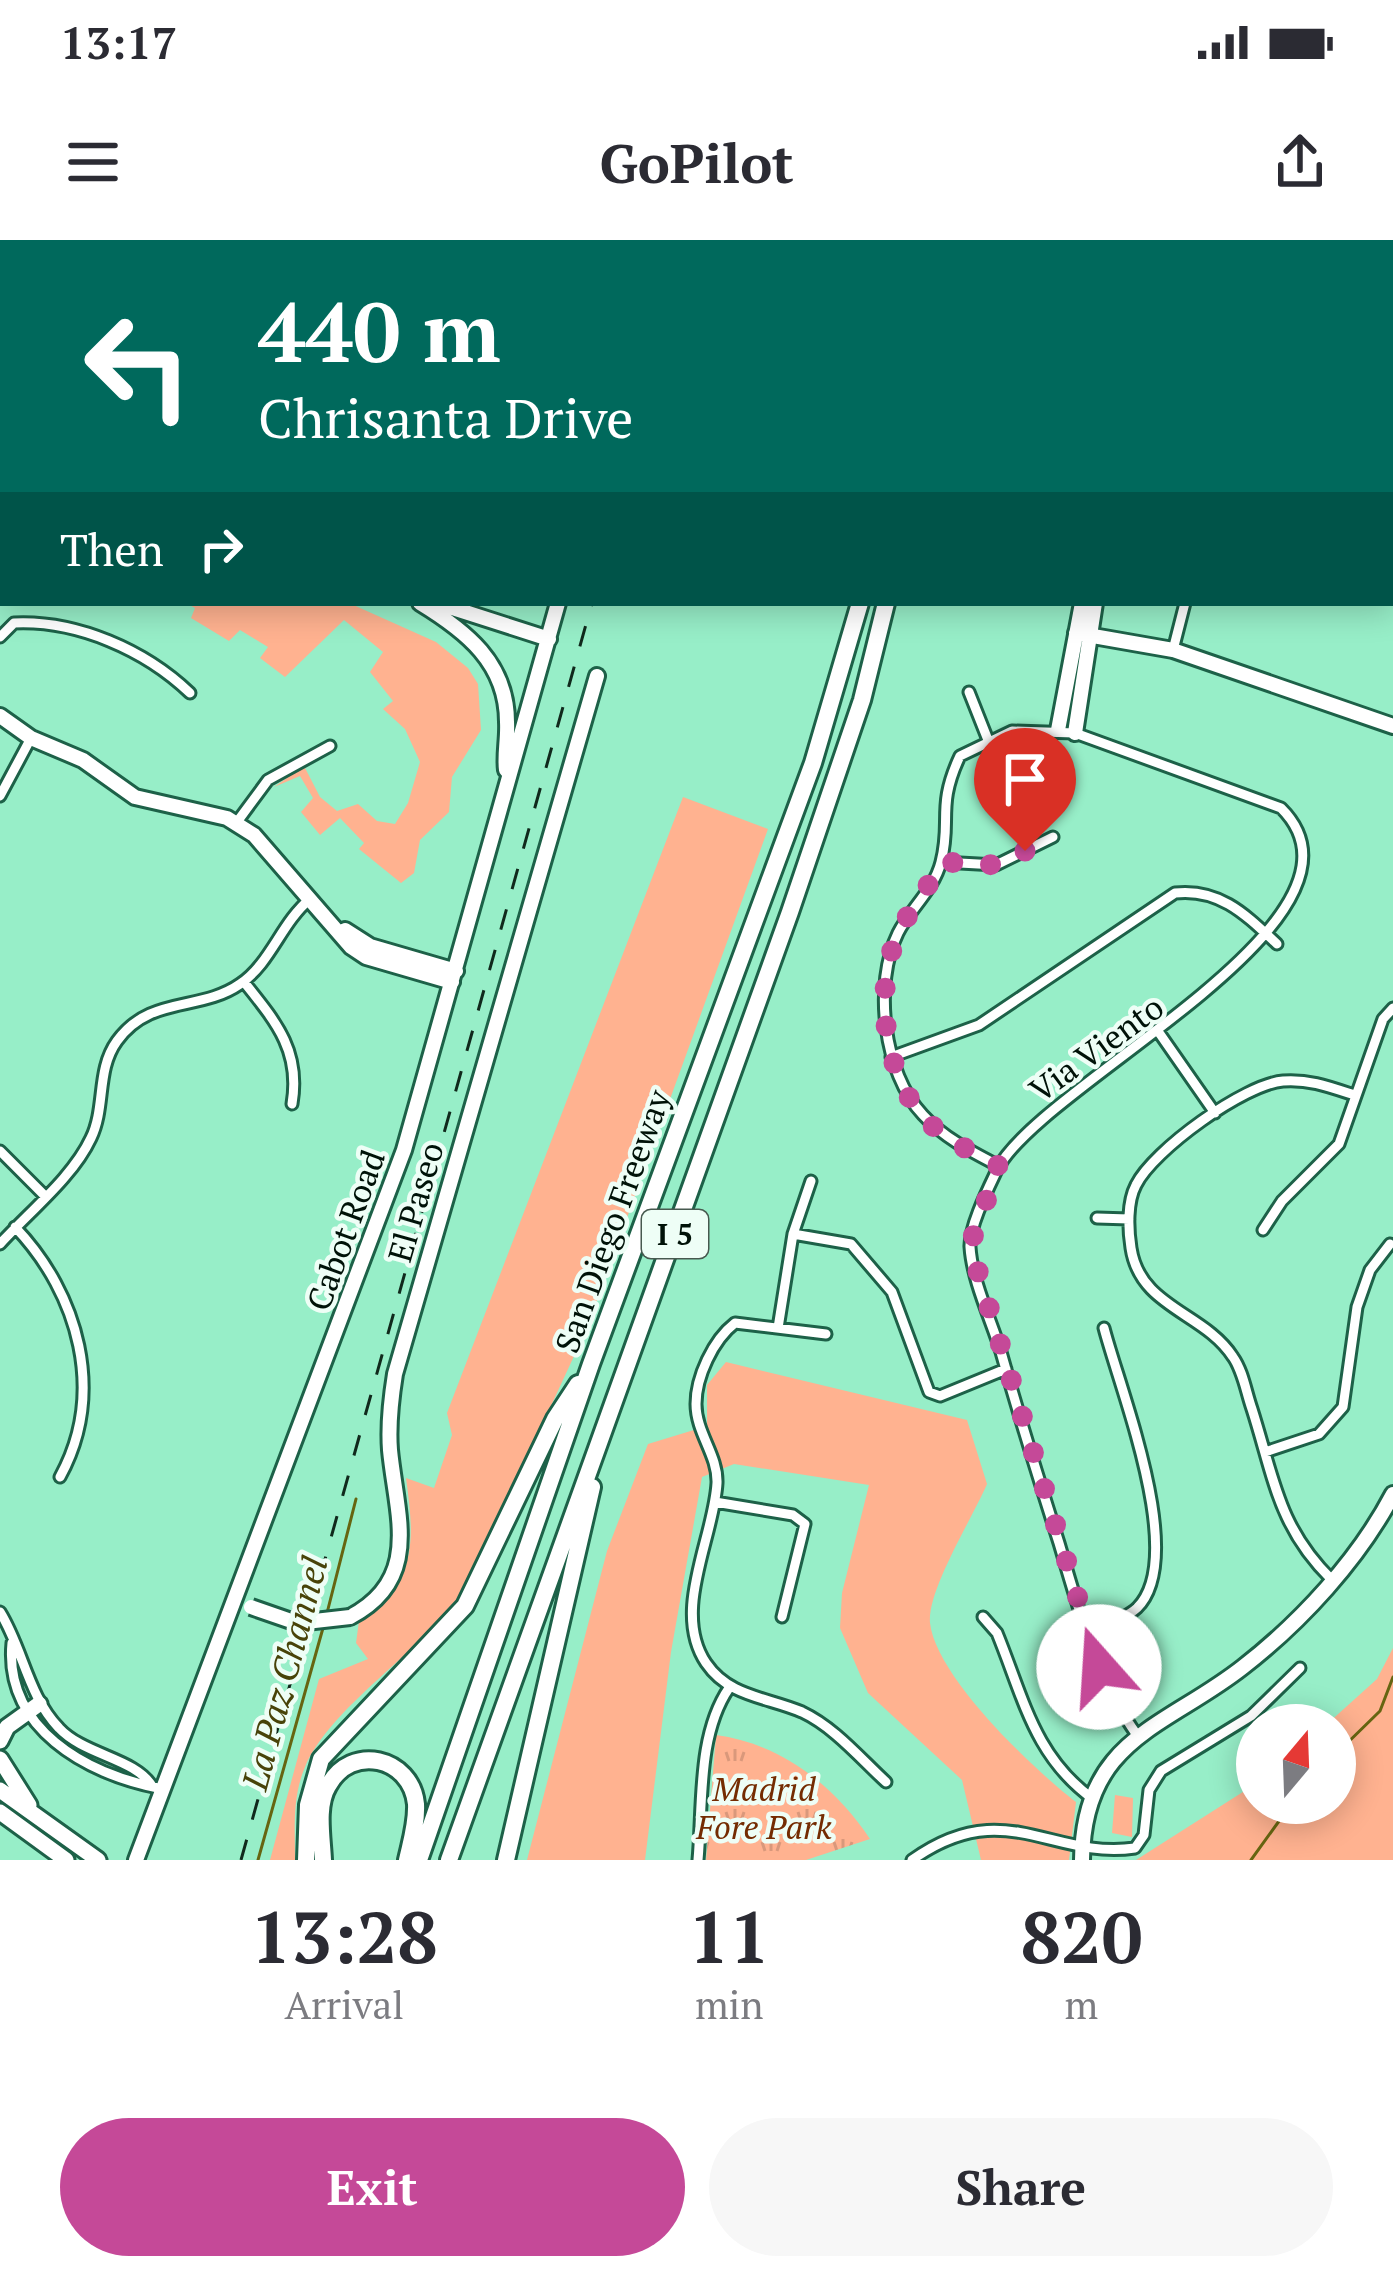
<!DOCTYPE html>
<style>
:root{--surface:#fff;--page:#f7f7f7;--text:#2b2b33;--muted:#7c7c81;--accent:#c54998}
body{margin:0;font-family:"PT Serif",serif;background:var(--page);color:var(--text);height:100vh;display:flex;flex-direction:column;font-size:45px;white-space:nowrap}
*{box-sizing:border-box;margin:0}
p{font-size:39px;color:var(--muted)}
.icon{flex:none;width:66px;height:66px;fill:none;stroke:currentColor;stroke-width:2;stroke-linecap:round;stroke-linejoin:round}
.map{position:relative;height:1620px;overflow:hidden}
.side{display:flex;flex-direction:column;background:var(--surface);flex:1}
.side>*{flex:none}
.banner{position:absolute;left:0px;top:0px;width:1395px;height:366px;box-shadow:0 6px 30px #0003;background:#00695c;color:#fff;overflow:hidden}
.needle{width:78px;rotate:19deg}
.controls{position:absolute;left:1236px;top:1464px;display:grid;gap:24px}
.controls a{display:grid;place-items:center;width:120px;height:120px;border-radius:50%;background:var(--surface);box-shadow:0 6px 30px #0003;font-size:60px}
.pin{position:absolute;display:grid;place-items:center;width:102px;height:102px;color:#fff;margin:-123px -51px;border-radius:50% 50% 50% 0;rotate:-45deg;box-shadow:0 0 12px #0007}
.pin .icon{rotate:45deg}
.me{position:absolute;width:132px;margin:-66px;rotate:341deg;stroke-linejoin:round;filter:drop-shadow(0 0 9px #0008)}
.turn{display:flex;align-items:center;gap:42px;height:252px;padding:0 60px;font-size:54px}
.turn .icon{width:156px;height:156px;stroke-width:2.5}
.turn b{display:block;font-size:84px;line-height:102px}
.then{display:flex;align-items:center;height:114px;padding:0 60px;background:#0003;gap:24px;font-size:45px}
.eta{display:flex;justify-content:space-evenly;align-items:center;height:204px;text-align:center}
.eta b{font-size:72px;font-weight:700;line-height:84px}
.primary-button{display:flex;gap:24px;margin-top:auto;padding:24px 60px}
.primary-button a{flex:1;height:138px;border-radius:72px;background:var(--accent);color:#fff;font-size:48px;font-weight:700;line-height:138px;text-align:center}
.primary-button a+a{background:var(--page);color:var(--text)}
.status{display:flex;justify-content:space-between;align-items:center;height:84px;padding:0 60px;background:var(--surface);direction:ltr}
.status svg{height:33px;fill:currentColor}
header{display:flex;justify-content:space-between;align-items:center;height:156px;padding:0 60px;background:var(--surface);font-size:54px;font-weight:700}
.map>svg:first-child{display:block}
.grass{fill:#ffb290}
.park{fill:url(#park-tufts)}
.lines{fill:none;stroke-linecap:round;stroke-linejoin:round}
.stream{stroke:#666511;stroke-width:3}
.street-casing{stroke:#1d6148;stroke-width:15}
.secondary-casing{stroke:#1d6148;stroke-width:20}
.primary-casing{stroke:#1d6148;stroke-width:21}
.highway-casing{stroke:#1d6148;stroke-width:22}
.street{stroke:#fff;stroke-width:9}
.secondary{stroke:#fff;stroke-width:14}
.primary{stroke:#fff;stroke-width:15}
.highway{stroke:#fff;stroke-width:16}
.rail{stroke:#10291c;stroke-width:3;stroke-dasharray:21 21;stroke-linecap:butt}
.secondary-bridge-casing{stroke:#1d6148;stroke-width:20;stroke-linecap:butt}
.secondary-bridge{stroke:#fff;stroke-width:14}
.route{stroke:#c54998;stroke-width:21;stroke-dasharray:0 37.8}
.labels{text-anchor:middle;dominant-baseline:central;stroke-width:9;stroke-linejoin:round;paint-order:stroke}
.shield{fill:#eefef6;stroke:#47594f;stroke-width:3}
.shield-label{font-size:30px;font-weight:bold;fill:#001208}
.street-label{font-size:33px;fill:#001208;stroke:#eefef6}
.park-label{font-size:33px;font-style:italic;fill:#742c02;stroke:#eefef6}
.water-label{font-size:36px;font-style:italic;fill:#484309;stroke:#eefef6}
</style>
<div class="status"><b>13:17</b><svg viewBox="0 0 49 12"><path d="M0 12V9h3v3zM5 12V6h3v6zM10 12V3h3v9zM15 12V0h3v12zM26 1h20v11H26zM47 4h2v5h-2z"/></svg></div>
<header><svg class="icon" aria-label="menu" viewBox="0 0 24 24"><path d="M4 6h16M4 12h16M4 18h16"/></svg>GoPilot<svg class="icon" aria-label="share" viewBox="0 0 24 24"><path d="M12 15V3M7 8l5-5 5 5M5 13v7h14v-7"/></svg></header>
<div class="map">
<svg width="1393" height="1620" viewBox="0 0 1393 1620">
<defs>
<pattern id="park-tufts" width="24" height="20" patternUnits="userSpaceOnUse" patternTransform="scale(3)"><rect width="24" height="20" fill="#ffb290"/><path d="M3 7l-1-3M5 7V3M7 7l1-3M15 17l-1-3M17 17v-4M19 17l1-3" fill="none" stroke="#d9987b"/></pattern>
</defs>
<rect width="100%" height="100%" fill="#97eec8"/>
<path class="grass" d="M186 363H349L436 402 468 428 478 444 481 490 452 537 449 572 420 600 414 633 401 643 359 609 364 603 340 578 320 595 301 572 313 558 300 536 274 547 304 526 320 557 337 571 358 564 377 581 395 584 408 563 420 522 405 489 383 469 393 461 370 432 383 412 344 380 285 437 260 418 268 407 240 390 229 401 191 378 195 368Z
M683 557 768 589 587 1088 463 1356C422 1409 329 1469 305 1527 292 1557 295 1589 295 1620H270L319 1439 368 1419 356 1403 359 1381C417 1340 415 1303 406 1238L434 1248 452 1195 447 1173Z
M726 1122 967 1180 987 1244C973 1277 927 1350 930 1383 936 1437 1034 1530 1076 1562L1069 1620H981L962 1540 868 1453 840 1388 842 1353 869 1245 734 1224 702 1237 671 1412 645 1620H527L607 1311 648 1204 707 1186V1145Z
M1393 1408V1620H1136L1257 1543V1563H1335V1485H1326L1377 1439Z
M1115 1555 1133 1558 1132 1597 1112 1593Z"/>
<path class="park" d="M716 1495C778 1503 833 1543 870 1599L806 1620H706Z"/>
<g class="lines">
<path class="stream" d="M327 1373 356 1259
M1335 1515 1380 1471 1393 1437
M258 1620 323 1388
M1251 1620 1292 1563"/>
<defs>
<path id="street" d="M84 3V0
M448 3V0
M1392 45H1393
M0 70 3 72
M1392 161H1393
M1392 272 1393 273
M0 397 14 383C77 380 145 410 190 453
M1173 410 1185 363
M969 452 988 500
M0 556 31 498
M237 582 268 540 330 506
M942 622 996 625 1053 597
M244 742C276 782 301 811 292 864
M1160 794 1215 873
M891 817 979 785 1175 653C1220 648 1246 675 1277 704
M0 911 44 955
M999 926C972 912 944 898 923 875 883 833 873 744 898 693 910 669 934 650 941 622 952 580 936 567 960 516L1012 491 1075 493 1281 568C1393 679 1040 843 997 930 988 949 969 987 970 1007 972 1040 991 1080 1001 1112 1019 1176 1039 1240 1059 1303 1079 1370 1096 1438 1137 1495
M1097 978 1129 979
M15 987C79 1054 106 1153 60 1237
M1263 990 1282 961 1339 904 1383 779 1393 768
M793 994 851 1004 892 1052 929 1152 940 1156 1006 1129
M0 1004C29 972 73 937 91 898 106 867 96 830 117 801 150 755 200 772 240 744 271 723 281 683 310 659
M778 1088 793 994 811 941
M826 1094 735 1083C713 1100 696 1137 696 1164 696 1193 718 1215 717 1243 714 1298 671 1371 706 1423 729 1457 767 1457 802 1472 834 1487 860 1518 886 1542
M1265 1212 1319 1194 1343 1167 1357 1067 1370 1030 1390 1004
M715 1262 793 1275 805 1284 782 1377
M1332 1340C1278 1287 1274 1238 1252 1169 1246 1152 1243 1131 1233 1117 1204 1072 1140 1068 1131 1008 1128 989 1127 962 1136 945 1153 910 1245 844 1283 841 1309 839 1330 847 1354 855
M0 1372C23 1409 28 1456 59 1488 84 1515 135 1518 152 1546
M983 1377 997 1393C1024 1459 1034 1516 1093 1559
M1087 1394C1102 1387 1125 1379 1137 1368 1188 1318 1120 1150 1104 1088
M12 1403C4 1488 86 1534 158 1548
M698 1620C703 1564 697 1495 729 1448
M912 1620C1004 1554 1051 1620 1135 1608L1144 1595 1149 1550 1161 1531 1251 1476 1300 1428"/>
<path id="secondary" d="M267 3V0
M629 3V0
M1206 3 1208 0
M1220 3 1222 0
M1335 3 1337 0
M0 149 3 151
M420 363C466 391 507 423 507 482 508 499 504 514 506 530
M437 363 549 399
M1076 393 1173 410 1393 486
M0 476 31 498 83 520 135 557 227 578 254 595 351 707 366 717 452 742
M1058 490 1082 363
M1075 493 1095 363
M345 690 370 706 456 731
M350 1377C423 1339 396 1274 390 1210 388 1184 391 1159 395 1134L597 436
M136 1620 404 910 558 363
M1082 1620C1083 1498 1167 1487 1243 1427 1301 1382 1359 1319 1393 1254"/>
<path id="primary" d="M0 1501 7 1487 39 1464
M0 1519 29 1565
M0 1550 98 1620
M0 1572 66 1620"/>
<path id="highway" d="M875 0V3
M902 0 903 3
M306 1620 308 1565 321 1519 465 1366 555 1179 578 1144
M323 1620C322 1597 316 1566 328 1546 351 1503 411 1517 416 1564 417 1583 411 1602 407 1620
M419 1620 591 1124 813 523 860 363
M449 1620 790 672 862 460 886 363
M506 1620 592 1247"/>
</defs>
<use href="#street" class="street-casing"/>
<use href="#secondary" class="secondary-casing"/>
<use href="#primary" class="primary-casing"/>
<use href="#highway" class="highway-casing"/>
<use href="#street" class="street"/>
<use href="#secondary" class="secondary"/>
<use href="#primary" class="primary"/>
<use href="#highway" class="highway"/>
<path class="rail" d="M691 3 692 0
M241 1620 592 363"/>
<defs>
<path id="secondary-bridge" d="M251 1367 297 1383 350 1377"/>
</defs>
<use href="#secondary-bridge" class="secondary-bridge-casing"/>
<use href="#secondary-bridge" class="secondary-bridge"/>
</g>
<g class="lines">
<path class="route" d="M1025 611 997 625 942 622C929 647 909 670 898 694 874 747 883 829 921 874 940 897 972 912 999 926L970 1005 1099 1427"/>
</g>
<g class="labels">
<rect class="shield" x="642" y="970" width="66" height="48" rx="9"/>
<g class="shield-label">
<text x="675" y="994">I 5</text>
</g>
<g class="street-label">
<text transform="translate(1096 808) rotate(-36)">Via Viento</text>
<text transform="translate(415 962) rotate(-74)">El Paseo</text>
<text transform="translate(612 981) rotate(-70)">San Diego Freeway</text>
<text transform="translate(345 990) rotate(-70)">Cabot Road</text>
</g>
<g class="park-label">
<text x="764" y="1548">Madrid<tspan x="764" dy="38">Fore Park</tspan></text>
</g>
<g class="water-label">
<text transform="translate(284 1433) rotate(-75)">La Paz Channel</text>
</g>
</g>
</svg>
<div class="controls">
<a><svg class="needle" viewBox="-14 -14 28 28"><path d="M0-13l5 13h-10z" fill="#e53935"/><path d="M0 13l5-13h-10z" fill="#7c7c81"/></svg></a>
</div>
<div class="pin" style="left:1025px;top:611px;background:#d93025"><svg class="icon" aria-label="arrive" viewBox="0 0 24 24"><path d="M6 21V4h12l-3 4 3 4H6"/></svg></div>
<svg class="me" style="left:1099px;top:1427px" viewBox="-20 -20 40 40"><circle r="19" fill="#fff"/><path d="M0-13L10 11 0 6-10 11z" fill="#c54998"/></svg>
<div class="banner">
<div class="turn"><svg class="icon" aria-label="left" viewBox="0 0 24 24"><path d="M17 20v-9H6M10 6l-5 5 5 5"/></svg><div><b>440 m</b>Chrisanta Drive</div></div>
<div class="then">Then<svg class="icon" aria-label="right" viewBox="0 0 24 24"><path d="M7 20v-9h11M14 6l5 5-5 5"/></svg></div>
</div>
</div>
<section class="side">
<div class="eta">
<div><b>13:28</b><p>Arrival</p></div>
<div><b>11</b><p>min</p></div>
<div><b>820</b><p>m</p></div>
</div>
<div class="primary-button"><a>Exit</a><a>Share</a></div>
</section>
